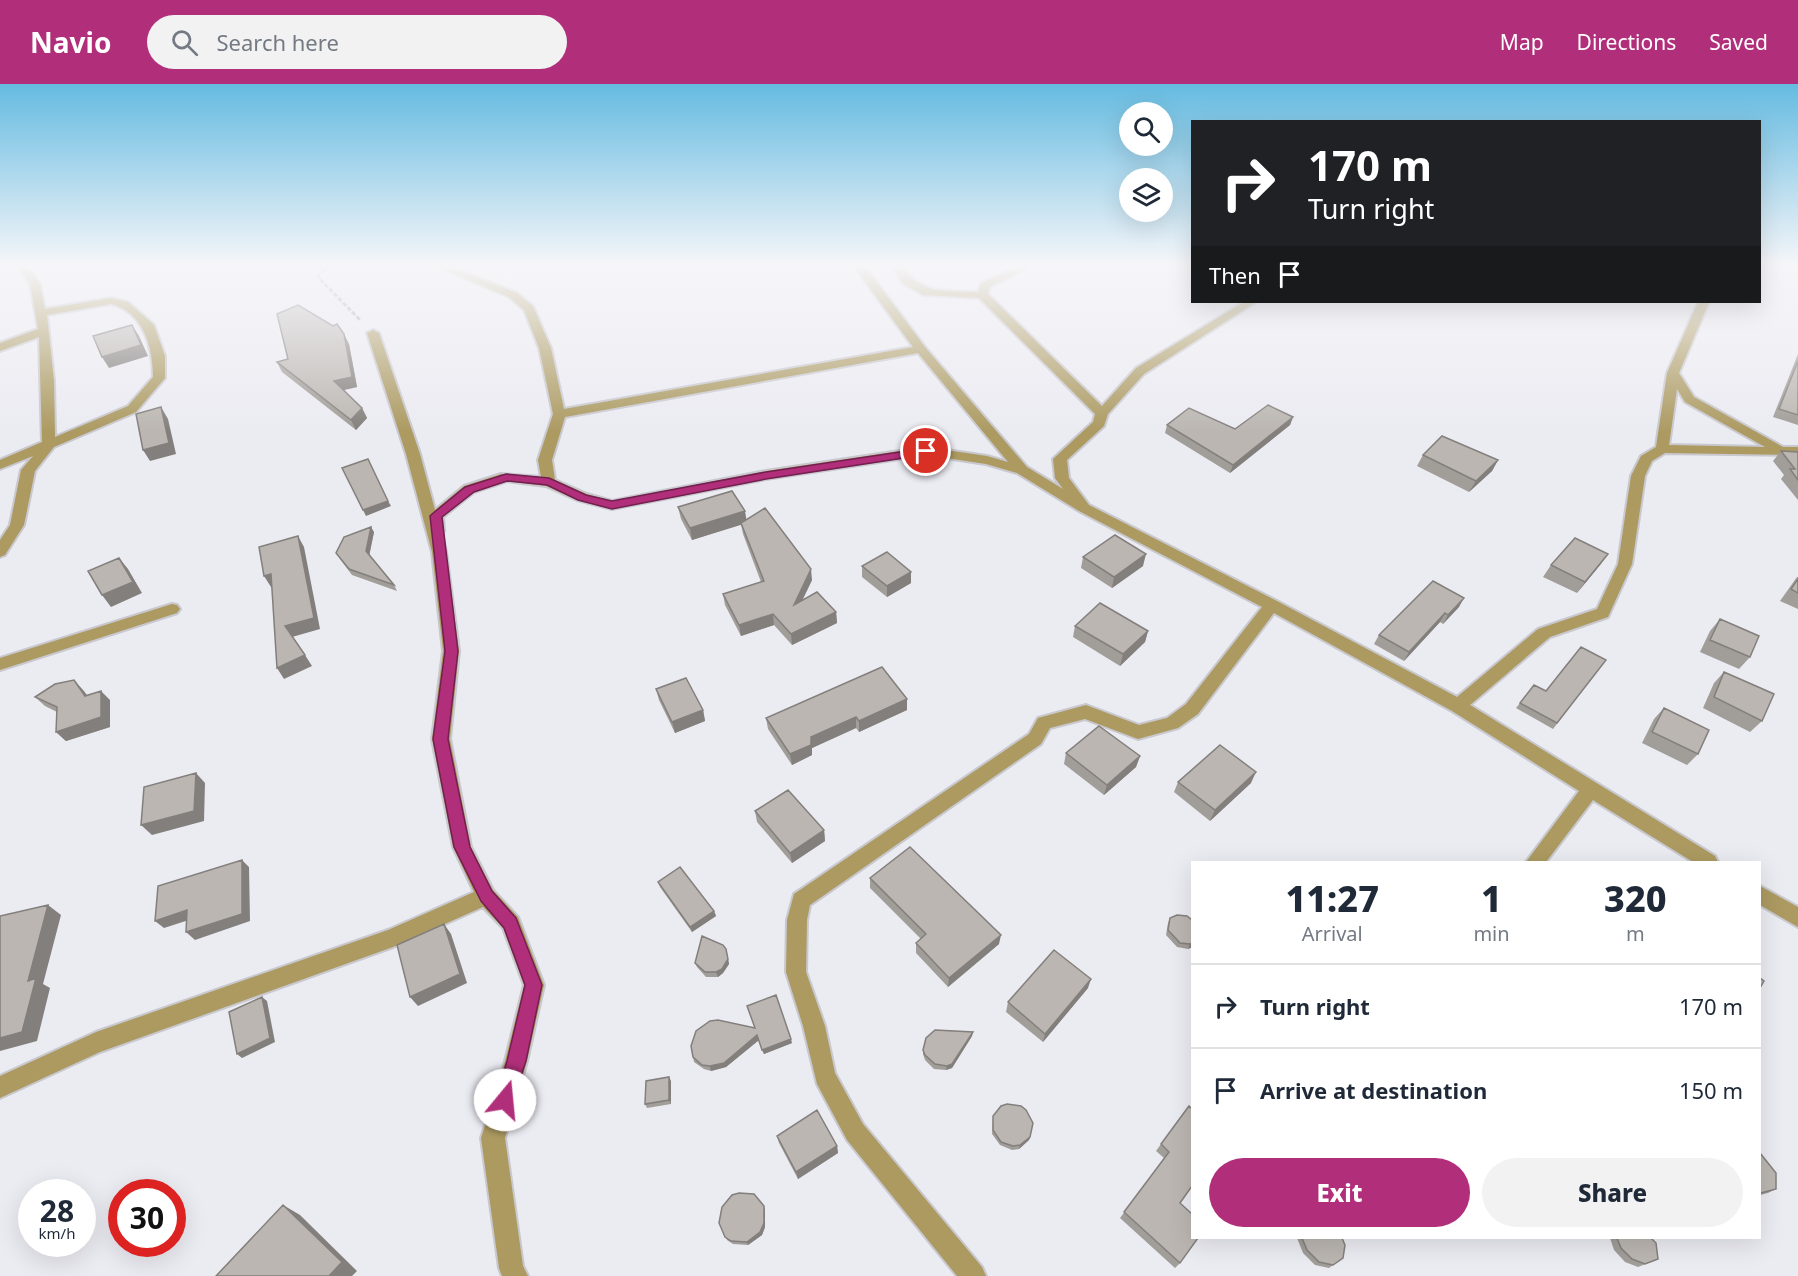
<!DOCTYPE html>
<style>
:root{--surface:#fff;--page:#f2f2f3;--text:#1f2937;--muted:#747a83;--line:#e0e1e3;--accent:#b12f7a}
body{margin:0;font-family:"Noto Sans",sans-serif;background:var(--page);color:var(--text);height:100vh;display:flex;flex-direction:column;font-size:22px;white-space:nowrap}
*{box-sizing:border-box;margin:0}
p{font-size:20px;color:var(--muted)}
.icon{flex:none;width:33px;height:33px;fill:none;stroke:currentColor;stroke-width:2;stroke-linecap:round;stroke-linejoin:round}
.map{position:relative;flex:1;overflow:hidden}
.side{position:absolute;left:1191px;top:777px;width:570px;height:378px;display:flex;flex-direction:column;background:var(--surface);border-radius:0px;box-shadow:0 6px 24px #0002}
.side>*{flex:none}
.banner{position:absolute;left:1191px;top:36px;width:570px;height:183px;border-radius:0px;box-shadow:0 6px 24px #0002;background:#202124;color:#fff;overflow:hidden}
.controls{position:absolute;left:1119px;top:18px;display:grid;gap:12px}
.controls a{display:grid;place-items:center;width:54px;height:54px;border-radius:50%;background:var(--surface);box-shadow:0 6px 24px #0002;font-size:30px}
.speed{position:absolute;left:18px;top:1095px;display:flex;gap:12px;font-size:30px;font-weight:700;text-align:center}
.speed>*{display:grid;place-content:center;width:78px;height:78px;border-radius:50%;background:var(--surface);box-shadow:0 6px 24px #0002;line-height:1}
.speed small{font-size:15px;font-weight:400}
.speed .limit{border:9px solid #d22;background:#fff;color:#111}
.pin{position:absolute;display:grid;place-items:center;width:51px;height:51px;color:#fff;margin:-26px;border:3px solid #fff;border-radius:50%;box-shadow:0 2px 6px #0007}
.me{position:absolute;width:66px;margin:-33px;rotate:17deg;stroke-linejoin:round;filter:drop-shadow(0 0 4px #0008)}
.turn{display:flex;align-items:center;gap:21px;height:126px;padding:0 18px;font-size:27px}
.turn .icon{width:78px;height:78px;stroke-width:2.5}
.turn b{display:block;font-size:42px;line-height:51px}
.then{display:flex;align-items:center;height:57px;padding:0 18px;background:#0003;gap:12px;font-size:22px}
.eta{display:flex;justify-content:space-evenly;align-items:center;height:102px;text-align:center}
.eta b{font-size:36px;font-weight:800;line-height:42px}
.cta{display:flex;gap:12px;margin-top:auto;padding:12px 18px}
.cta a{flex:1;height:69px;border-radius:36px;background:var(--accent);color:#fff;font-size:24px;font-weight:800;line-height:69px;text-align:center}
.cta a+a{background:var(--page);color:var(--text)}
ul{padding:0;list-style:none}
li{display:flex;align-items:center;gap:18px;height:84px;padding:0 18px;border-top:2px solid var(--line)}
li div{flex:1}
li b{display:block;font-size:22px}
li em{font-style:normal}
header{display:flex;align-items:center;gap:36px;box-sizing:border-box;height:84px;padding:0 30px;background:var(--accent);color:#fff}
header strong{font-size:28px}
nav{display:flex;gap:33px;margin-inline-start:auto;font-size:21px}
.search{width:420px;height:54px;background:var(--page);display:flex;align-items:center;gap:15px;box-sizing:border-box;padding:0 21px;border-radius:33px;color:var(--muted);font-size:22px}
.map>svg:first-child{display:block}
.lines{fill:none;stroke-linecap:round;stroke-linejoin:round}
.minor-casing{stroke:#c8c8ce;stroke-width:4}
.path{stroke:#a9a9af;stroke-width:3;stroke-dasharray:4.5 2;stroke-linecap:butt}
.minor{fill:#ac9a61;fill-rule:evenodd}
.wall{fill:#a19d98}
.shaded-wall{fill:#837f7c}
.building{fill:#bbb6b1;stroke:#837f7c;stroke-width:1.5}
.route{fill:#b12f7a;stroke:#731f4f;stroke-width:1.5}
</style>
<header>
<strong>Navio</strong>
<div class="search"><svg class="icon" aria-label="search" viewBox="0 0 24 24"><circle cx="10" cy="10" r="6"/><path d="M15 15l6 6"/></svg>Search here</div>
<nav><a>Map</a><a>Directions</a><a>Saved</a></nav>
</header>
<div class="map">
<svg width="1798" height="1192" viewBox="0 0 1798 1192">
<rect width="100%" height="100%" fill="#ebebf2"/>
<g class="lines">
<defs>
<path id="minor" d="M16 181H27L40 200 45 225 111 214 128 218 154 241 165 272V294L136 328 54 363 35 387 24 441 5 471 0 473V456L10 441 21 386 33 372 0 385V376L42 358 39 253 0 267V259L38 245 30 200ZM111 220C144 228 153 264 153 293L128 322 55 353 54 297 47 231Z
M432 181H447L517 209 533 222 551 264 564 325 913 263 853 181H864L925 263 1027 383 1063 405 1055 394 1053 375 1093 338 1095 330 979 214 923 211 902 199 892 181H902C920 212 946 206 978 208L981 199 1020 181H1034L990 203 988 210 1102 322 1136 284 1244 218H1256L1144 290 1108 330 1104 342 1067 376 1069 394 1089 421 1277 517 1457 613 1538 545 1597 525 1618 480 1631 392 1641 372 1656 363 1667 289 1698 218H1709L1679 289 1694 313 1783 363H1798V371L1665 369 1652 377 1645 392 1632 480 1608 533 1550 553 1470 621 1715 772 1718 778H1693L1593 716 1546 778H1526L1579 707 1452 627 1274 529 1198 630 1178 644 1138 655 1085 635 1050 644 1041 660 810 821 807 836 806 888 825 942 835 989 863 1040 982 1183 986 1192H957L847 1056 817 1000 803 942 786 888 787 836 794 810 1029 650 1038 634 1086 621 1139 641 1167 634 1186 620 1262 523 1079 427 1017 389 986 380 926 371 766 395 612 425 577 416 546 402 507 397 474 408 443 433 444 447 442 450 446 468 459 567 450 655 471 763 493 806 518 833 544 901 527 977 505 1054 523 1182 528 1192H502L499 1184 481 1054 505 977 524 901 503 844 483 823 393 863 100 968 0 1014V992L96 948 388 846 474 808 453 763 432 655 443 567 432 468 406 370 367 249 373 246 379 249 420 370 435 426 464 402 501 390 541 393 538 376 553 330 539 264 524 226 509 213ZM918 269 1008 378 987 372 926 363 766 387 612 417 587 410 555 396 552 376 565 333ZM1677 305 1685 318 1765 363 1669 361Z
M172 520 177 521 180 525 177 529 0 586V574Z
M1760 802 1798 823V843L1760 821Z"/>
</defs>
<use href="#minor" class="minor-casing"/>
<path class="path" d="M329 181 318 193 361 237"/>
<use href="#minor" class="minor"/>
</g>
<path class="wall" d="M349 260 357 303 344 306 362 324 367 334 356 346 282 288 277 278Z
M1798 270V341L1773 333Z
M1293 333 1290 341 1230 389 1165 349 1167 341 1235 345Z
M1781 367 1798 368V416L1781 395 1784 391 1773 377Z
M1423 371 1498 376 1492 387 1469 408 1417 382Z
M678 423 746 436 812 496 802 516 836 528 837 539 792 561 774 541 741 552 725 521 723 510 761 498 743 450 741 440 692 456 681 435Z
M374 448 369 471 394 501 397 507 352 491 340 475 336 469Z
M1608 470 1600 481 1577 509 1543 493 1551 481Z
M1083 473 1143 482 1112 504 1081 484Z
M862 482 911 488V499L887 513 862 493Z
M1797 493H1798V525L1780 517Z
M1459 523 1443 540 1440 538 1404 577 1374 560 1379 551Z
M1720 535 1750 573 1739 585 1700 568 1710 547Z
M1075 542 1148 547 1145 558 1120 582 1073 553Z
M1606 576 1553 645 1516 624 1534 601 1546 607Z
M1724 588 1762 637 1750 648 1703 624 1714 599Z
M656 605 703 626 705 637 675 649 659 616Z
M83 606 87 611 110 616V643L66 657 56 648 57 628 45 622 35 613Z
M907 615V626L859 648 856 644 812 664V671L792 681 768 645 766 634Z
M1664 624 1698 670 1687 681 1642 659 1654 635Z
M1066 669 1140 672 1136 683 1104 711 1064 680Z
M1178 698 1251 699 1210 737 1174 708Z
M755 727 824 746 825 757 792 779 757 738Z
M870 794 999 860 948 903 916 869V859L921 855 870 804Z
M658 798 714 827 716 832 692 848 660 803Z
M1170 834 1192 836V863L1188 865 1177 863 1166 851 1168 839Z
M726 865 729 880 723 889 718 893H706L697 883 695 879Z
M1088 904 1043 958 1006 928 1008 918Z
M696 947 792 959 764 970 759 956 726 983 711 987 704 985 694 978 693 973Z
M972 952 952 984 946 986 934 985 925 976 923 970V966Z
M671 997V1020L647 1024 645 1020Z
M1192 1025 1180 1119V1179L1175 1184 1120 1134 1164 1074 1156 1067 1161 1060Z
M993 1032 1030 1053 1029 1056 1019 1065 1012 1066 1000 1061 992 1050Z
M777 1052 837 1062 838 1069 798 1095 779 1059Z
M1760 1069 1776 1105 1768 1109 1760 1111Z
M765 1126V1143L762 1151 748 1161 733 1160 727 1156 719 1139Z
M1297 1154H1342L1343 1174 1329 1184 1315 1181 1303 1169Z
M1610 1154H1651L1658 1175 1638 1183 1625 1178 1614 1166Z"/>
<path class="shaded-wall" d="M132 241 139 252 148 272 109 284 102 273Z
M344 250 349 260 357 303 339 307 334 297Z
M161 323 168 335 176 370 150 377 143 366Z
M362 324 367 334 356 346 351 336Z
M1293 333 1290 341 1230 389 1233 381Z
M1498 376 1492 387 1469 408 1476 397Z
M388 417 391 422 366 432 363 426Z
M745 427 747 439 692 456 690 444Z
M371 443 374 448 369 473 366 467Z
M298 452 304 463 320 545 292 553 285 542Z
M1146 470 1143 482 1112 504 1114 493Z
M1608 470 1600 481 1577 509 1585 498Z
M119 474 128 485 142 509 111 523 102 511Z
M811 485 812 496 795 532 794 521Z
M911 488V499L887 513V502Z
M271 490 278 501 271 503 264 492Z
M1464 514 1459 523 1443 540 1448 531Z
M836 528 837 539 792 561 791 550Z
M1445 529 1440 538 1404 577 1409 568Z
M773 530 774 541 741 552 739 541Z
M1148 547 1145 558 1120 582 1123 570Z
M305 571 312 582 284 595 277 584Z
M74 596 83 606 94 621 85 612Z
M101 607 110 616V643L66 657 56 648Z
M907 615V626L859 648V637Z
M703 626 705 637 675 649 672 638Z
M856 633V644L812 664V671L792 681 790 670 811 653Z
M1140 672 1136 683 1104 711 1107 701Z
M1256 688 1251 699 1210 737 1215 726Z
M196 689 205 699 204 737 152 751 141 741Z
M824 746 825 757 792 779 790 769Z
M242 776 249 783 250 837 195 856 186 848Z
M48 821 61 831 43 900 50 904 37 957 0 967V954L28 897Z
M187 826 195 834 164 844 155 837Z
M714 827 716 832 692 848 690 843Z
M444 840 451 850 467 899 418 922 410 913Z
M1001 851 999 860 948 903 949 894Z
M1192 859V863L1188 865 1190 860Z
M726 865 729 880 723 889 718 893 716 888Z
M1091 895 1088 904 1043 958 1045 950Z
M262 913 267 917 275 958 242 974 237 970Z
M973 948 972 952 952 984 946 986 947 982Z
M757 951 759 956 726 983 711 987 710 982Z
M791 955 792 959 764 970 762 966Z
M669 993 671 997V1020L669 1016Z
M1030 1053 1029 1056 1019 1065 1020 1061Z
M837 1062 838 1069 798 1095 796 1088Z
M283 1121 300 1131 357 1187 352 1192H329Z
M764 1122 765 1126V1143L762 1151 748 1161 747 1158Z"/>
<path class="building" d="M298 221 333 242 337 240 344 250 352 293 334 297 362 324 351 336 277 278 288 275 277 230Z
M132 241 141 261 102 273 93 252Z
M1798 277V331L1779 325Z
M1268 321 1293 333 1233 381 1167 341 1189 324 1235 345Z
M161 323 169 359 143 366 136 330Z
M1442 352 1498 376 1476 397 1423 371Z
M1781 367 1798 368V396L1790 385H1795Z
M368 375 388 417 363 426 342 384Z
M732 407 745 427 690 444 678 423Z
M765 424 811 485 794 521 817 508 836 528 791 550 773 530 739 541 723 510 764 497 741 439Z
M371 443 366 467 394 501 349 485 336 469 344 453Z
M1115 451 1146 470 1114 493 1083 473Z
M298 452 314 534 285 542 305 571 277 584 271 490 264 492 259 463Z
M1575 454 1608 470 1585 498 1551 481Z
M887 468 911 488 887 502 862 482Z
M119 474 133 498 102 511 88 487Z
M1798 495V509L1791 505Z
M1433 497 1464 514 1448 531 1445 529 1409 568 1379 551Z
M1100 519 1148 547 1123 570 1075 542Z
M1720 535 1759 552 1750 573 1710 556Z
M1581 563 1606 576 1557 639 1520 619 1534 601 1546 607Z
M882 583 907 615 859 637 856 633 811 653V661L790 670 766 634Z
M1724 588 1774 610 1762 637 1714 613Z
M686 594 703 626 672 638 656 605Z
M74 596 85 612 101 607V633L56 648 57 623 35 613 55 600Z
M1664 624 1709 646 1698 670 1652 648Z
M1099 642 1140 672 1107 701 1066 669Z
M1220 661 1256 688 1215 726 1178 698Z
M196 689 194 727 141 741 144 703Z
M788 706 824 746 790 769 755 727Z
M910 763 1001 851 949 894 916 859 926 850 870 794Z
M242 776V830L186 848 187 826 155 837 158 802Z
M680 783 714 827 690 843 658 798Z
M48 821 28 897 36 894 22 948 0 954V832Z
M1177 831 1187 832 1192 836V859L1190 860 1180 859 1168 846 1170 834Z
M444 840 460 890 410 913 397 861Z
M702 852 723 861 726 865 728 875 722 885 716 888H705L695 879Z
M1054 866 1091 895 1045 950 1008 918Z
M1760 894 1764 897 1760 904Z
M776 911 791 955 762 966 757 951 724 979 710 982 702 981 693 973 691 962 696 947 710 937 718 936 755 944 747 922Z
M262 913 270 954 237 970 229 928Z
M935 946 973 948 952 980 947 982 935 980 925 971 923 966 926 954Z
M669 993V1016L645 1020 646 997Z
M1007 1020 1021 1022 1026 1026 1033 1039 1030 1053 1020 1061 1013 1062 1001 1058 993 1046V1032L1001 1022Z
M1189 1022 1192 1025V1102L1180 1119 1192 1130V1154H1198L1180 1179 1124 1128 1169 1068 1161 1060Z
M817 1026 837 1062 796 1088 777 1052Z
M1760 1069 1776 1089V1105L1761 1109 1760 1108Z
M739 1109 754 1110 764 1122V1139L760 1148 747 1158 731 1157 725 1153 719 1139 722 1123 732 1111Z
M283 1121 342 1178 329 1192H216Z
M1302 1154H1342L1345 1161 1343 1174 1333 1181 1319 1178 1307 1166Z
M1617 1154H1651L1656 1159 1658 1175 1645 1180 1632 1175 1621 1164Z"/>
<linearGradient id="sky" x2="0" y2="1"><stop stop-color="#65bbe1"/><stop offset="0.52" stop-color="#f6f6f9"/><stop offset="1" stop-color="#f6f6f9" stop-opacity="0"/></linearGradient>
<rect width="1798" height="348" fill="url(#sky)"/>
<path class="route" d="M926 364 932 367 930 370 766 395 612 425 578 416 547 401 507 397 474 408 442 433 458 567 448 655 470 763 492 807 516 834 542 901 526 977 511 1022 505 1025 498 1022 495 1016 507 977 525 901 504 844 481 817 454 763 433 655 445 567 430 432 432 430 465 403 506 390 549 394 586 411 612 417 766 388Z"/>
</svg>
<div class="controls">
<a><svg class="icon" aria-label="search" viewBox="0 0 24 24"><circle cx="10" cy="10" r="6"/><path d="M15 15l6 6"/></svg></a>
<a><svg class="icon" aria-label="layers" viewBox="0 0 24 24"><path d="M12 4l9 5-9 5-9-5zM3 14l9 5 9-5"/></svg></a>
</div>
<div class="speed"><div>28<small>km/h</small></div><div class="limit">30</div></div>
<div class="pin" style="left:926px;top:367px;background:#d93025"><svg class="icon" aria-label="arrive" viewBox="0 0 24 24"><path d="M6 21V4h12l-3 4 3 4H6"/></svg></div>
<svg class="me" style="left:505px;top:1016px" viewBox="-20 -20 40 40"><circle r="19" fill="#fff"/><path d="M0-13L10 11 0 6-10 11z" fill="#b12f7a"/></svg>
<div class="banner">
<div class="turn"><svg class="icon" aria-label="right" viewBox="0 0 24 24"><path d="M7 20v-9h11M14 6l5 5-5 5"/></svg><div><b>170 m</b>Turn right</div></div>
<div class="then">Then<svg class="icon" aria-label="arrive" viewBox="0 0 24 24"><path d="M6 21V4h12l-3 4 3 4H6"/></svg></div>
</div>
<section class="side">
<div class="eta">
<div><b>11:27</b><p>Arrival</p></div>
<div><b>1</b><p>min</p></div>
<div><b>320</b><p>m</p></div>
</div>
<ul>
<li><svg class="icon" aria-label="right" viewBox="0 0 24 24"><path d="M7 20v-9h11M14 6l5 5-5 5"/></svg><div><b>Turn right</b></div><em>170 m</em></li>
<li><svg class="icon" aria-label="arrive" viewBox="0 0 24 24"><path d="M6 21V4h12l-3 4 3 4H6"/></svg><div><b>Arrive at destination</b></div><em>150 m</em></li>
</ul>
<div class="cta"><a>Exit</a><a>Share</a></div>
</section>
</div>
